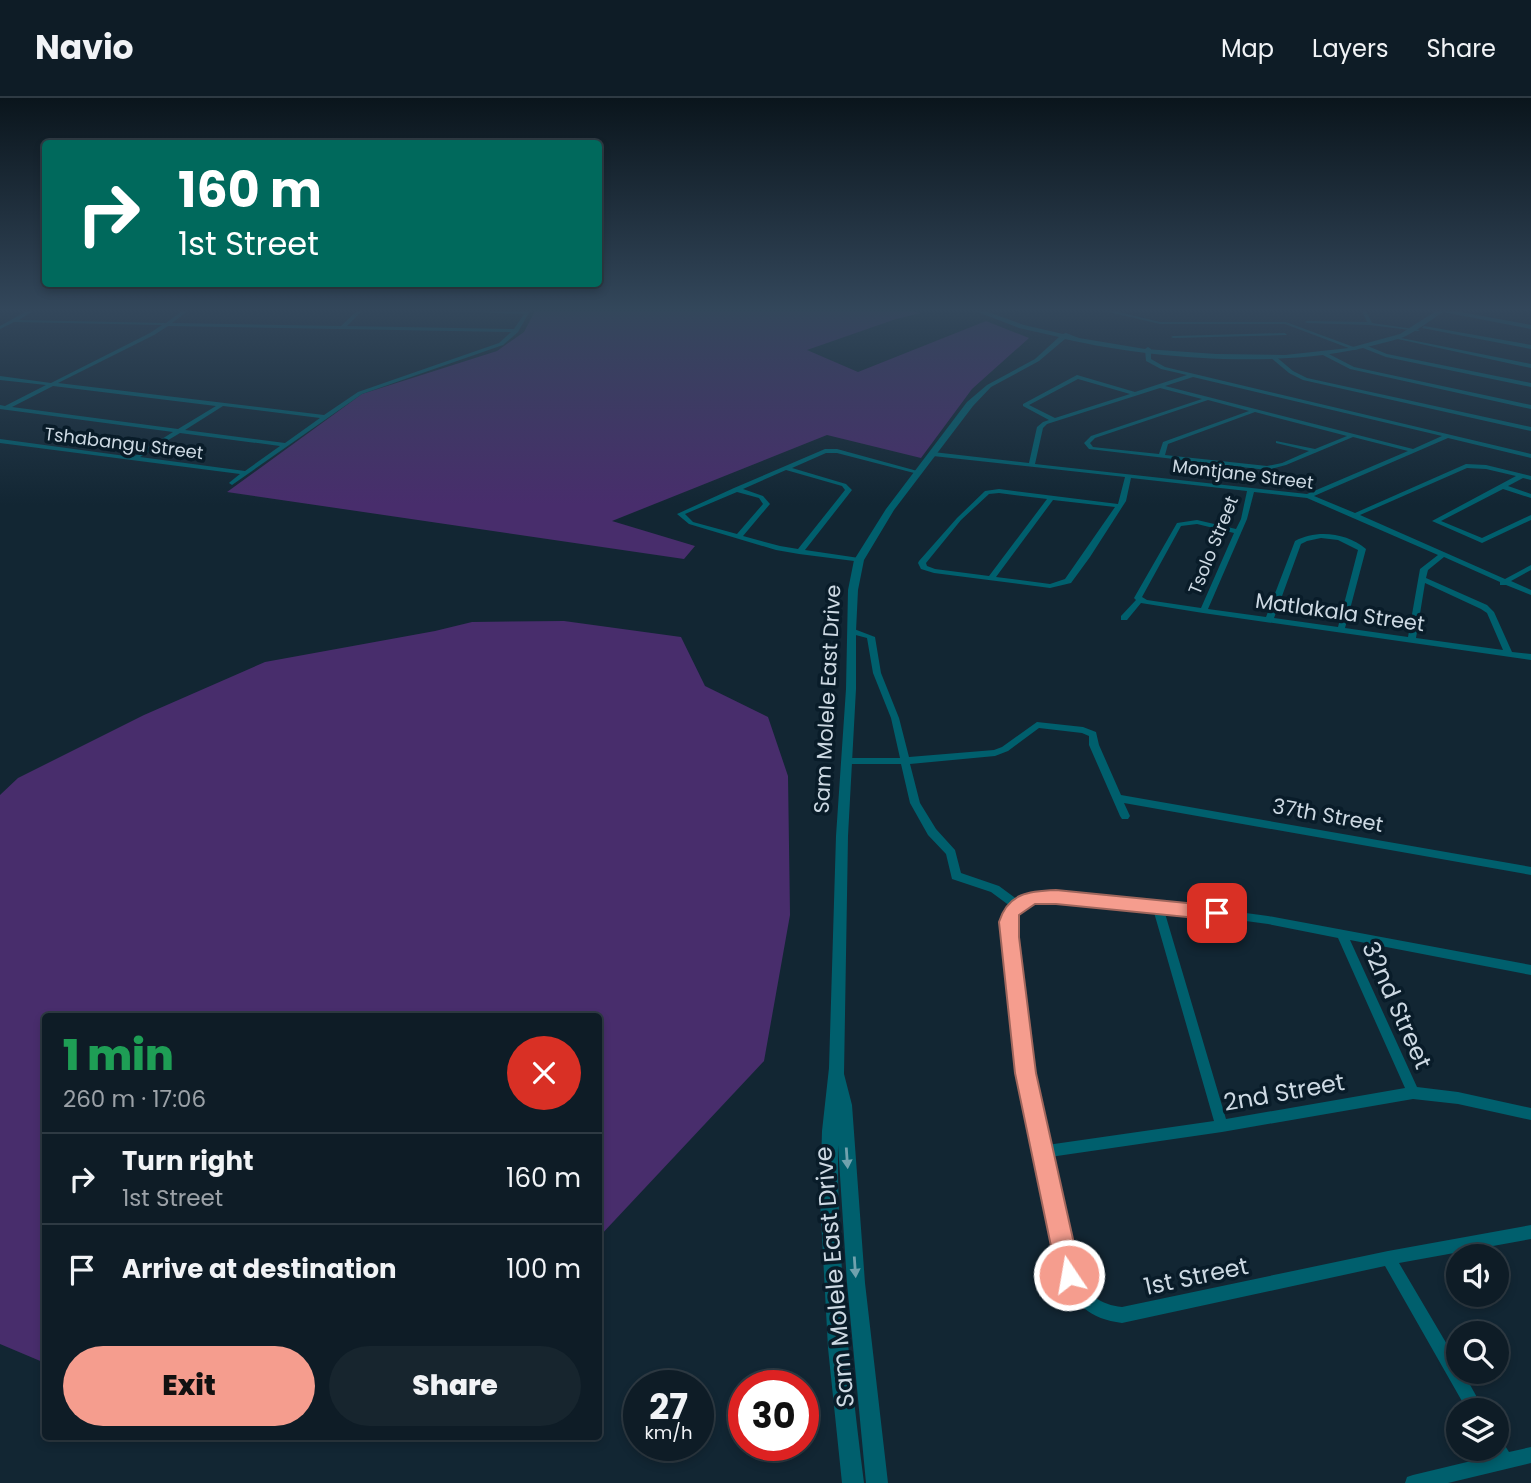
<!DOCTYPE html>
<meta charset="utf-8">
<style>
:root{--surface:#0e1c26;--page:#17252e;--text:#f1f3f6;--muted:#9ba1a7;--line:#2e3a43;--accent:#f59d8e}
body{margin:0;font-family:Poppins,sans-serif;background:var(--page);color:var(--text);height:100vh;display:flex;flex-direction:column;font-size:26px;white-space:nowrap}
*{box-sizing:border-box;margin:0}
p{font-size:23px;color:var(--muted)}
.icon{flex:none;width:38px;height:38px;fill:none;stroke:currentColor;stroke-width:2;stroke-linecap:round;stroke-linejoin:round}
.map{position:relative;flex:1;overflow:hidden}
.sheet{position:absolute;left:42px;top:915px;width:560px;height:427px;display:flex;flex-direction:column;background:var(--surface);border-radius:7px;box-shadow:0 4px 10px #0003,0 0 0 2px var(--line)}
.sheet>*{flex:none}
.guide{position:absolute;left:42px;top:42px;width:560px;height:147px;border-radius:7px;box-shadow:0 4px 10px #0003,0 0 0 2px var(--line);background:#00695c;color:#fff;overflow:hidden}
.tools{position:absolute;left:1446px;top:1146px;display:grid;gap:14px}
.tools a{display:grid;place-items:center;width:63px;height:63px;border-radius:50%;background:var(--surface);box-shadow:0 4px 10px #0003,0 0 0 2px var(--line);font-size:35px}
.speed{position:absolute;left:623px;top:1272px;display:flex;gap:14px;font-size:35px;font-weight:700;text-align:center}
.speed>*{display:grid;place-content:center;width:91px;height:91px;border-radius:50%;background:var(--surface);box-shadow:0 4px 10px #0003,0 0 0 2px var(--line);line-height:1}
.speed small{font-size:18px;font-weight:400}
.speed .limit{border:10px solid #d22;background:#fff;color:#111}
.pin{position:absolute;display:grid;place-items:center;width:60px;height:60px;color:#fff;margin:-30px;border-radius:14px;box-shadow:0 4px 10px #0006}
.me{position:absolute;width:77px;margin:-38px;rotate:348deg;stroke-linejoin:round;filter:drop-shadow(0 0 5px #0008)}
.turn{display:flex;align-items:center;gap:24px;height:147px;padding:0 21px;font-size:32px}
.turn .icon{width:91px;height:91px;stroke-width:2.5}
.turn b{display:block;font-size:49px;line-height:60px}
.round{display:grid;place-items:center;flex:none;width:74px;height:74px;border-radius:37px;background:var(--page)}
.summary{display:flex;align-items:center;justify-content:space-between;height:119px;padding:0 21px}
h1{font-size:42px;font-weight:800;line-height:52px;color:#1e9e55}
.button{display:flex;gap:14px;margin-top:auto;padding:14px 21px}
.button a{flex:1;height:80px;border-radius:42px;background:var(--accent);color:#111;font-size:28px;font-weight:800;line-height:80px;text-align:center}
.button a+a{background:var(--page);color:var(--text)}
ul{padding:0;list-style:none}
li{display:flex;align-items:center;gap:21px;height:91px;padding:0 21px;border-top:2px solid var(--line)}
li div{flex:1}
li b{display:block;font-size:26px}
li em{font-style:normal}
header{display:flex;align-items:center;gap:42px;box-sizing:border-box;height:98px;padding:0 35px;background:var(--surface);border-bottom:2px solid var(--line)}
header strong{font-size:33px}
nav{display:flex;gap:38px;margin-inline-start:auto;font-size:24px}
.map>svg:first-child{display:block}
.green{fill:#482d6c}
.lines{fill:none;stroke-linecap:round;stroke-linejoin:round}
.minor{fill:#005f6d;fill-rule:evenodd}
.tertiary{fill:#005f6d;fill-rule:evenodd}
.oneway{fill:#71a2ae}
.route{fill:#f59d8e;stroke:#9f665c;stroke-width:2}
.labels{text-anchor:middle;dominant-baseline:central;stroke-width:7;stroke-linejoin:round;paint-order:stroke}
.far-street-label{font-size:18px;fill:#cdd9e3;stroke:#091c29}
.street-label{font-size:21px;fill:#cdd9e3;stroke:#091c29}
.near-street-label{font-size:24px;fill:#cdd9e3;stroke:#091c29}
</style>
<header>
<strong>Navio</strong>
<nav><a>Map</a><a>Layers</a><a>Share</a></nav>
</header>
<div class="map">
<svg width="1531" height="1385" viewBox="0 0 1531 1385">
<rect width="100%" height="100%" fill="#122633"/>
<path class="green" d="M535 213H909L921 215 896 221 807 252 858 274 986 223 1029 240 972 291 921 360 827 337 612 423 695 448 684 461 227 394 362 296 497 253 524 234Z
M564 523 681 539 705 588 768 619 788 678 790 817 764 963 599 1139 598 919H46L45 1265 0 1246V697L18 680 144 617 265 564 435 533 472 524Z"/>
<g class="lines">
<path class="minor" d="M27 213H33L19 222 166 225 182 213H188L172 225 341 228 357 213H362L347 228 514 231 524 216 449 213H530L518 234 503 247 362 296 232 387 229 385 230 384 240 376 0 345V341L133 359 173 334 0 311V307L5 308 46 287 0 282V278L51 285 150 235 162 227 14 224 0 231V228ZM168 228 511 234 499 245 358 294 324 317 58 285 154 237ZM53 288 216 308 178 331 12 309ZM223 308 320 320 285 345 185 332ZM180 335 280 348 245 373 140 359Z
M1104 213H1114L1160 224H1286L1359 251 1354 252 1285 226H1160Z
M1362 213H1366L1372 225 1420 232 1418 233 1370 227 1307 225 1305 224 1307 223 1367 224Z
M1424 228 1531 247V251L1422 230Z
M1285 235 1287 237 1173 240 1171 239 1173 238Z
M1396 239 1531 266V270L1398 241Z
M1365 247 1387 256 1531 285V289L1386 259 1363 250 1362 249Z
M1148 249 1151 251V261L1165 269 1531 356V360L1448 340 1314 398 1355 415 1466 366 1486 367 1531 378V382L1523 380 1508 388 1531 396V400L1503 391 1441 423 1482 440 1531 417V422L1482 445 1432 423 1516 378 1486 371 1467 370 1360 417 1505 481 1531 467V472L1511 483 1531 492V497L1506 487H1500V484L1444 459 1428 472 1426 480 1487 507 1494 514 1512 554 1531 556V562L1203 515 1141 505 1127 522H1121V518L1136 502 1134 500 1177 425 1197 422 1236 431 1241 421 1247 393 1131 380 1126 403 1090 459 1071 485 1050 490 934 475 921 471 918 465 919 463 957 420 985 393 999 391 1118 406 1125 379 933 358 930 356 933 354 1029 365 1037 329 1043 324 1049 322 1023 308V306L1077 277 1135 294 1187 277 1161 271 1146 263 1145 251ZM1193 279 1442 338 1413 351 1165 288ZM1078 281 1130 296 1055 320 1029 307ZM1160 290 1202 301 1091 338 1084 345 1089 351 1267 372 1286 367 1353 339 1408 353 1307 396 1035 366 1043 330 1047 326ZM1208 302 1249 313 1163 344 1159 356 1102 350 1093 349 1090 345 1095 340ZM1255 314 1347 338 1315 351 1276 343V345L1309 353 1282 365 1267 368 1165 357 1168 346ZM1254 394 1307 400 1438 457 1420 471 1408 539 1345 530 1366 451C1347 435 1317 431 1295 443L1266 519 1208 511 1247 421ZM999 395 1047 401 989 478 935 471 927 468 926 465 961 422 989 396ZM1053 402 1115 409 1065 481 1050 486 996 479ZM1197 426 1234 435 1201 510 1147 502 1142 499 1181 428ZM1321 440 1338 442 1358 452 1338 529 1274 520 1301 446 1307 443ZM1425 485 1481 511 1487 515 1503 552 1416 540Z
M1323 253 1354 269 1531 307V311L1350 271 1321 256 1320 255Z
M1270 257H1274L1293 273 1307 280 1531 329V333L1303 282 1289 275 1270 259Z
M825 351H837L921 374 918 376 837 355H826L792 370 846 386 852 392 805 452 859 460 863 462 862 464 799 456 776 452 689 426 677 416 734 390ZM786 372 842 388 845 392 798 451 780 448 743 438 770 406 763 398 743 391ZM737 394 759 400 763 406 737 436 693 424 685 416Z
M848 531H854L875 539 881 575 899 620 909 659 994 652 1002 649 1037 624 1083 629 1096 634 1099 647 1121 697 1531 769V777L1124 705 1130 718 1128 721H1122L1120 718 1089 647V638L1082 635 1039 630 1008 653 995 658 910 666 920 705 936 731 955 752 961 775 999 788 1018 802 1025 798 1043 795 1157 803 1268 818 1531 867V877L1350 842 1417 989 1458 994 1531 1010V1022L1458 1006 1413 1001 1222 1034 1050 1059 1076 1176C1086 1196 1101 1207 1122 1209L1388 1153 1531 1127V1141L1399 1165 1458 1265V1274H1463L1484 1312H1467L1385 1168 1122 1225C1090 1221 1074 1206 1062 1177L1019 975 1003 824 1006 813 1010 808 991 794 952 781 946 756 928 737 910 705 901 666H847L842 663 847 660H900L891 620 873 575 867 540 848 535ZM1043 803 1153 811 1214 1023 1047 1047 1031 975 1013 824C1018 809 1029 806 1043 803ZM1164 812 1268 826 1338 840 1405 990 1226 1021Z
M1496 1341 1502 1343 1509 1354 1531 1349V1365L1448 1385H1405L1407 1379 1413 1377 1492 1358 1489 1351H1496Z"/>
<path class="tertiary" d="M975 213H985L1024 227 1063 236 1066 235 1079 240 1145 251 1216 256 1285 257 1349 250 1400 236 1436 213H1455L1531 227V231L1443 214C1431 222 1419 231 1406 238 1397 242 1385 244 1375 247 1286 271 1156 262 1065 241L1039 263 991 289 973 308 894 412 864 462 858 492 856 533V591L848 738 844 976 852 1007 865 1185 888 1385H866L847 1185 838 1047C837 1160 850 1273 864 1385H842L828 1250 820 1102 822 1033 829 970 836 738 846 591 848 492 854 462 886 411 967 304 987 287 1035 261 1059 239 1019 230Z"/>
</g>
<defs><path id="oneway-solid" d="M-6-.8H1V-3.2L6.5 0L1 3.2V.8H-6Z" transform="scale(1.75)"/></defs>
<g class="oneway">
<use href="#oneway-solid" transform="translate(847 1060) rotate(86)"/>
<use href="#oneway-solid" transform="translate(855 1169) rotate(86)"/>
</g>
<linearGradient id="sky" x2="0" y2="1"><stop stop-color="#0a151c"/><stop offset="0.52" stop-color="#33475b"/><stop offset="1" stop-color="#33475b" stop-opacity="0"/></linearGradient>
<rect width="1531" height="407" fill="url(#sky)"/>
<path class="route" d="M1056 792 1217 808 1224 810 1226 815 1224 820 1217 822 1056 806H1035L1019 817V839L1036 975 1081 1177 1078 1185 1069 1189 1061 1185 1057 1177 1015 975 999 824C1008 795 1029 793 1056 792Z"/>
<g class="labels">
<g class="far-street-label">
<text transform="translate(124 345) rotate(7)">Tshabangu Street</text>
<text transform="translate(1243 376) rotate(7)">Montjane Street</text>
<text transform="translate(1213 447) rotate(-68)">Tsolo Street</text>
</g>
<g class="street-label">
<text transform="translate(1340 514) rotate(8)">Matlakala Street</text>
<text transform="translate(827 601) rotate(-87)">Sam Molele East Drive</text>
<text transform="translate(1328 717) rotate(10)">37th Street</text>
</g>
<g class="near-street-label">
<text transform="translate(1397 907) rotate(66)">32nd Street</text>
<text transform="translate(1284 994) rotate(-10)">2nd Street</text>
<text transform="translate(1196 1178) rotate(-12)">1st Street</text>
<text transform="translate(834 1179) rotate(-95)">Sam Molele East Drive</text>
</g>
</g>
</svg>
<div class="tools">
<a><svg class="icon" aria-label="sound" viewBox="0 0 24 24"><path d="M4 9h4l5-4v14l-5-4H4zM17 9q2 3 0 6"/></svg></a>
<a><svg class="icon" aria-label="search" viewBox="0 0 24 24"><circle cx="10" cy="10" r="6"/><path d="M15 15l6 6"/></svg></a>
<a><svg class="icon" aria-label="layers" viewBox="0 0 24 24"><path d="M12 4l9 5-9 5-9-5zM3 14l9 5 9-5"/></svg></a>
</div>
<div class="speed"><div>27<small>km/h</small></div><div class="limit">30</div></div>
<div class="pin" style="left:1217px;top:815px;background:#d93025"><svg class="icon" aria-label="arrive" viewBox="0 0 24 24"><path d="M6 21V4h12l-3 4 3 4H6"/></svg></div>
<svg class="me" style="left:1069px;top:1177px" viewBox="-20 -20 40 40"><circle r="17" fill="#f59d8e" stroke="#fff" stroke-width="3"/><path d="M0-11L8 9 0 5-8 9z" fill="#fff"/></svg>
<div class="guide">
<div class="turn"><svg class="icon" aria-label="right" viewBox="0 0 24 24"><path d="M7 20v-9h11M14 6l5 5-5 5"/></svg><div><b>160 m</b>1st Street</div></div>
</div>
<section class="sheet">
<div class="summary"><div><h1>1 min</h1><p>260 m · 17:06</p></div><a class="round" style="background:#d93025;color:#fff"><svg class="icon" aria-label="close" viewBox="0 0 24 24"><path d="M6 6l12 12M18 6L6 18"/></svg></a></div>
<ul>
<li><svg class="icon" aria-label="right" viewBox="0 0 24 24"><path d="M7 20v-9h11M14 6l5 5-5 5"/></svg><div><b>Turn right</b><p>1st Street</p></div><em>160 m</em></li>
<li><svg class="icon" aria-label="arrive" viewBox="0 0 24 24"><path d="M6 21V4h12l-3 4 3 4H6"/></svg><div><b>Arrive at destination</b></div><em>100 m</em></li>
</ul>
<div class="button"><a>Exit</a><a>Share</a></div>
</section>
</div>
